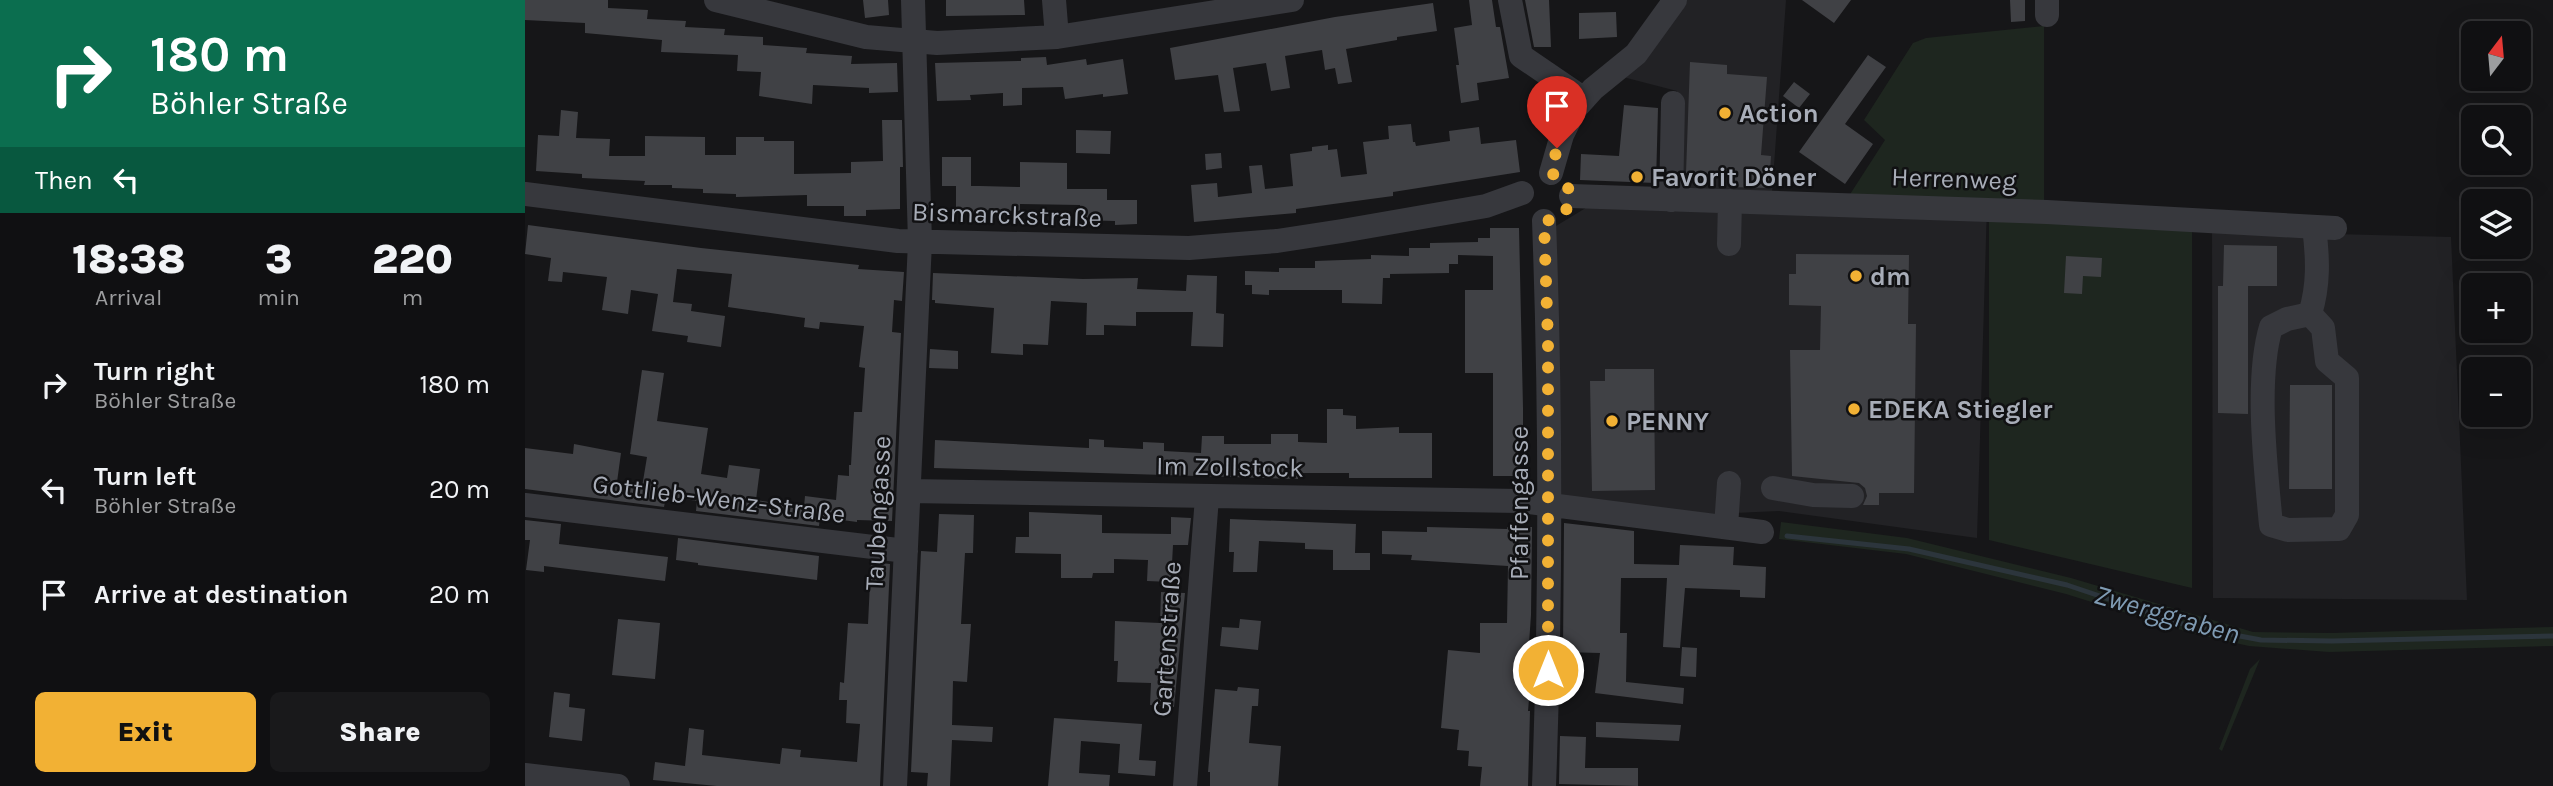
<!DOCTYPE html>
<meta charset="utf-8">
<style>
:root{--surface:#101012;--page:#19191b;--text:#f1f3f6;--muted:#9c9d9f;--line:#303032;--accent:#f2b134}
body{margin:0;font-family:Karla,sans-serif;background:var(--page);color:var(--text);height:100vh;display:flex;flex-direction:column;font-size:26px;white-space:nowrap}
*{box-sizing:border-box;margin:0}
p{font-size:23px;color:var(--muted)}
.icon{flex:none;width:38px;height:38px;fill:none;stroke:currentColor;stroke-width:2;stroke-linecap:round;stroke-linejoin:round}
.map{position:relative;flex:1;overflow:hidden}
.details{display:flex;flex-direction:column;background:var(--surface);width:525px}
.details>*{flex:none}
.guide{background:#0b6e4f;color:#fff;overflow:hidden}
.needle{width:46px;rotate:16deg}
.fabs{position:absolute;left:1936px;top:21px;display:grid;gap:14px}
.fabs a{display:grid;place-items:center;width:70px;height:70px;border-radius:10px;background:var(--surface);box-shadow:0 7px 28px #0002,0 0 0 2px var(--line);font-size:35px}
.pin{position:absolute;display:grid;place-items:center;width:60px;height:60px;color:#fff;margin:-72px -30px;border-radius:50% 50% 50% 0;rotate:-45deg;box-shadow:0 0 7px #0007}
.pin .icon{rotate:45deg}
.me{position:absolute;width:77px;margin:-38px;rotate:0deg;stroke-linejoin:round;filter:drop-shadow(0 0 5px #0008)}
.turn{display:flex;align-items:center;gap:24px;height:147px;padding:0 35px;font-size:32px}
.turn .icon{width:91px;height:91px;stroke-width:2.5}
.turn b{display:block;font-size:49px;line-height:60px}
.then{display:flex;align-items:center;height:66px;padding:0 35px;background:#0003;gap:14px;font-size:26px}
.eta{display:flex;justify-content:space-evenly;align-items:center;height:119px;text-align:center}
.eta b{font-size:42px;font-weight:800;line-height:49px}
.action{display:flex;gap:14px;margin-top:auto;padding:14px 35px}
.action a{flex:1;height:80px;border-radius:10px;background:var(--accent);color:#111;font-size:28px;font-weight:800;line-height:80px;text-align:center}
.action a+a{background:var(--page);color:var(--text)}
ul{padding:0;list-style:none}
li{display:flex;align-items:center;gap:21px;height:105px;padding:0 35px}
li div{flex:1}
li b{display:block;font-size:26px}
li em{font-style:normal}
main{display:flex;flex:1;min-height:0}
.map>svg:first-child{display:block}
.built{fill:#222225}
.green{fill:#1e261f}
.lines{fill:none;stroke-linecap:round;stroke-linejoin:round}
.stream{stroke:#2c353c;stroke-width:5}
.building{fill:#404145}
.minor{stroke:#37383d;stroke-width:24}
.route{stroke:#f2b134;stroke-width:12;stroke-dasharray:0 21.6}
.poi-dot{fill:#f2b134;stroke:#111113;stroke-width:2.5}
.labels{text-anchor:middle;dominant-baseline:central;stroke-width:5;stroke-linejoin:round;paint-order:stroke}
.poi-label{font-size:26px;font-weight:bold;fill:#a8adb8;stroke:#111113;text-anchor:start}
.street-label{font-size:26px;fill:#a8adb8;stroke:#111113}
.water-label{font-size:28px;font-style:italic;fill:#7f9bb3;stroke:#111113}
</style>
<main>
<section class="details">
<div class="guide">
<div class="turn"><svg class="icon" aria-label="right" viewBox="0 0 24 24"><path d="M7 20v-9h11M14 6l5 5-5 5"/></svg><div><b>180 m</b>Böhler Straße</div></div>
<div class="then">Then<svg class="icon" aria-label="left" viewBox="0 0 24 24"><path d="M17 20v-9H6M10 6l-5 5 5 5"/></svg></div>
</div>
<div class="eta">
<div><b>18:38</b><p>Arrival</p></div>
<div><b>3</b><p>min</p></div>
<div><b>220</b><p>m</p></div>
</div>
<ul>
<li><svg class="icon" aria-label="right" viewBox="0 0 24 24"><path d="M7 20v-9h11M14 6l5 5-5 5"/></svg><div><b>Turn right</b><p>Böhler Straße</p></div><em>180 m</em></li>
<li><svg class="icon" aria-label="left" viewBox="0 0 24 24"><path d="M17 20v-9H6M10 6l-5 5 5 5"/></svg><div><b>Turn left</b><p>Böhler Straße</p></div><em>20 m</em></li>
<li><svg class="icon" aria-label="arrive" viewBox="0 0 24 24"><path d="M6 21V4h12l-3 4 3 4H6"/></svg><div><b>Arrive at destination</b></div><em>20 m</em></li>
</ul>
<div class="action"><a>Exit</a><a>Share</a></div>
</section>
<div class="map">
<svg width="2028" height="786" viewBox="0 0 2028 786">
<rect width="100%" height="100%" fill="#161618"/>
<path class="built" d="M1157 0H1261L1247 193 1462 205 1452 538 1254 511 1187 514 1028 497 1031 226 1064 206 1150 202 1152 91 1098 77Z
M1687 231 1926 237 1942 600 1688 598Z"/>
<path class="green" d="M1519 26V205L1322 199 1360 140 1339 120 1388 43 1401 38Z
M1464 217 1667 223V588L1464 540Z
M1256 522 1382 538 1546 578 1728 632 1807 633 2028 627V646L1804 652 1724 646 1666 633 1541 594 1381 554 1254 539Z
M1735 659 1697 751 1694 749 1725 669Z"/>
<g class="lines">
<path class="stream" d="M1262 536 1384 549 1542 585 1667 627 1736 640 1807 641 2028 636"/>
</g>
<path class="building" d="M0 0H83V8L123 10 122 19 161 21 160 27 200 29 199 35 238 37V45L282 48 281 53 327 56 326 64 372 63 373 92 344 93V88L288 85 287 104 234 96 236 72 212 71 213 55 136 52 137 40 60 33V23L0 20Z
M338 0H363L364 15 340 18Z
M421 0H499L500 15 421 16Z
M944 0H967L971 27H975L984 78 952 83 954 100 936 103 931 65H934L929 28 947 25Z
M1000 0H1024L1026 47H1009Z
M1277 0H1326L1309 23Z
M1485 0H1500V21L1486 22Z
M908 3 912 31 872 37V40L821 49 827 82 813 84 810 68 800 70 797 50 760 56 765 88 746 91 741 63 708 68 715 111 699 112 693 75 650 80 645 48 810 17Z
M1091 12 1092 37 1054 39V13Z
M1343 55 1361 67 1320 124 1348 144 1320 184 1274 152Z
M521 57 522 65 561 59 562 65 598 59 603 94 578 97V94L540 99 538 87 497 88V105L478 106V93L445 95 446 100 412 101 410 63 496 61V58Z
M1165 62 1202 65V74L1242 77 1236 155 1246 156 1244 188 1207 187V176L1161 173Z
M1269 82 1285 94 1274 108 1258 96Z
M1099 105 1133 108 1131 183 1055 180 1056 154 1094 156Z
M36 110 53 112 51 138 85 139 84 156H120V136L180 137V155H211V137H239V141H269V174L326 173V162L358 161 357 120H377L378 167H375V209L341 210V216H319V206H282V195L211 197V194L178 193V189L147 188V185H119L120 181 57 178V174L11 171 13 135 34 136Z
M886 124 888 142H890L891 146 925 141 924 131 954 127 956 144 991 140 995 172 868 192V196L771 209V213L669 222 666 185 692 183 693 197 727 193 724 166 737 165 740 189 768 186 765 154 787 151V147L803 145V150L812 149 816 177 842 174 838 142 864 139 863 126Z
M551 130 586 131 585 154 551 153Z
M696 153 697 168 681 170 680 154Z
M417 157H446V186H455L495 187V162L542 163V189H582V200H612V224L590 225V221L555 220V205L495 204V211L455 210V213H431V186H417Z
M3 225 176 248 334 265 333 269 379 272 377 301 369 300 367 332 376 333 367 521 332 520V522L295 517 294 526 171 511 172 501 141 496 139 507 0 489V448L48 454 49 444 96 453 92 482 117 487 122 457 105 454 117 370 139 373 132 421 183 428 176 474 202 478 204 465 235 469 231 500 279 507 280 496 311 500 313 475 324 476V465H326L329 412H337L340 368 334 367 339 326 295 322 294 329 279 327 280 318 203 307 207 274 152 269 148 302 167 304 166 311 200 316 196 347 162 342 163 336 127 331 133 294 106 290 103 314 77 310 82 277 38 272 37 282 23 281 26 258 0 254Z
M965 228H994L998 408V437H994L995 476H968V373H940V290H968V256L933 255V264H924V273L865 274V278H858L857 304 817 303V290H744V295L727 294V285H720V271L754 272V268H790V261L846 259V255L884 256V248H905V243L953 242V238H965Z
M1699 245 1752 246V286H1723V414L1693 413V286H1698Z
M1271 254 1384 255 1383 324H1391L1389 493H1354V505H1338L1342 496 1340 488 1334 483 1267 476 1265 350H1295L1296 306 1264 305V274H1271Z
M1541 256 1577 258 1576 277 1558 276 1557 294 1539 293Z
M408 273 558 279 613 278 612 289 661 291 662 275 692 276 691 313 699 314 698 347 666 346 668 312H611V326L579 325V335H561L562 303 526 301 523 345 498 344V355L466 353 469 308 410 303V300H407Z
M405 349 433 351V369L404 368Z
M1080 369H1129L1130 490 1067 491 1065 381H1080Z
M1765 385H1807V489H1764Z
M802 409H818V415L831 416V429L874 427V433H907V478H824V473H773V479L409 468 410 440 564 448V439L579 440V447L618 449V442L639 443V451L676 453 677 436H699V444H746V434H773V442L802 443Z
M504 512 577 515V533L646 534V517L666 518 663 545H648L646 582 622 581 623 560 589 559V573H568L567 578H536V554L490 553 491 537H504Z
M414 514 449 515 448 553H440L436 624H446L442 682 428 681 427 725 468 727 467 742 427 740 425 786H402L403 773 386 772 396 551 412 552Z
M705 519 831 524 830 553H845V570H808V550L780 549V543L734 541 732 572H708L709 552H704Z
M0 520 36 524 34 544 143 557 140 581 19 566V572L1 570 5 540H0Z
M1039 523 1109 531V564L1154 565 1155 545 1209 547 1208 565 1241 567 1240 598 1215 597V590L1160 588 1155 648 1138 647 1142 578H1096L1095 633H1102L1101 682 1159 688 1158 704 1070 693 1075 653 1038 652Z
M902 527 982 529V527H1007L1006 615 1001 687 1005 688 1003 711H1005L1003 786H955L957 767 943 766 944 751 932 750 934 730 916 728 923 650 955 653V623H982L983 566 886 560 887 555 857 554V531L902 532Z
M153 538 294 556 292 580 173 565V563L151 560Z
M346 562 365 564 355 786H192L128 780 130 762 160 766 164 728 179 730 177 755 255 764 257 748 276 750 275 757 332 762 335 724 321 723 322 700H314L315 682 319 683 323 623 343 624Z
M636 592 660 593 649 707 625 705 626 683 592 682 593 661H589L590 621 635 623Z
M93 619 135 623 130 679 87 675Z
M715 619 736 621 733 650 695 646 697 627 714 628Z
M1157 647 1172 648 1171 677 1155 676Z
M713 687 734 689 733 706H727L724 743 756 746 753 786H685V772H683L690 689 712 691Z
M29 692 45 694 44 707 60 709 57 741 24 737Z
M529 718 617 724 614 760 631 761 630 776 593 773 595 744 556 741 554 773 585 775 584 786H523Z
M1071 722 1156 725 1154 741 1071 737Z
M1035 736 1061 737 1060 768H1113V786L1034 784Z"/>
<g class="lines">
<path class="minor" d="M191 0 341 37 412 43 532 37 767 0
M529 0 532 37
M985 0 996 56 1059 99
M1522 0V15
M1026 173 1037 135 1050 109 1068 89 1111 54 1150 0
M0 194 373 241 664 248 752 241 817 231 961 206 997 193
M1046 196 1522 212 1810 228
M1146 200 1148 103
M1019 221C1026 409 1026 598 1019 786
M1204 244 1205 201
M1785 314 1798 328 1802 361 1822 378V515L1814 529 1763 530 1746 525C1741 470 1730 380 1746 327L1762 319 1785 314C1794 285 1793 258 1789 227
M1248 488 1288 495 1327 496
M384 491 995 501 1237 532
M0 505 381 551
M1201 527 1204 483
M0 775 93 786
M370 786 395 242 388 0
M660 786 682 497"/>
</g>
<g class="lines">
<path class="route" d="M1023 670V342L1019 221C1042 219 1051 201 1040 181L1026 173 1032 148"/>
</g>
<g class="poi-dot">
<circle cx="1200" cy="113" r="7"/>
<circle cx="1112" cy="177" r="7"/>
<circle cx="1331" cy="276" r="7"/>
<circle cx="1329" cy="409" r="7"/>
<circle cx="1087" cy="421" r="7"/>
</g>
<g class="labels">
<g class="poi-label">
<text x="1214" y="113">Action</text>
<text x="1126" y="177">Favorit Döner</text>
<text x="1345" y="276">dm</text>
<text x="1343" y="409">EDEKA Stiegler</text>
<text x="1101" y="421">PENNY</text>
</g>
<g class="street-label">
<text transform="translate(1429 179) rotate(2)">Herrenweg</text>
<text transform="translate(482 215) rotate(2)">Bismarckstraße</text>
<text transform="translate(705 467) rotate(1)">Im Zollstock</text>
<text transform="translate(194 499) rotate(7)">Gottlieb-Wenz-Straße</text>
<text transform="translate(994 503) rotate(-90)">Pfaffengasse</text>
<text transform="translate(353 513) rotate(-87)">Taubengasse</text>
<text transform="translate(642 639) rotate(-86)">Gartenstraße</text>
</g>
<g class="water-label">
<text transform="translate(1642 614) rotate(16)">Zwerggraben</text>
</g>
</g>
</svg>
<div class="fabs">
<a><svg class="needle" viewBox="-14 -14 28 28"><path d="M0-13l5 13h-10z" fill="#e53935"/><path d="M0 13l5-13h-10z" fill="#9c9d9f"/></svg></a>
<a><svg class="icon" aria-label="search" viewBox="0 0 24 24"><circle cx="10" cy="10" r="6"/><path d="M15 15l6 6"/></svg></a>
<a><svg class="icon" aria-label="layers" viewBox="0 0 24 24"><path d="M12 4l9 5-9 5-9-5zM3 14l9 5 9-5"/></svg></a>
<a>+</a>
<a>−</a>
</div>
<div class="pin" style="left:1032px;top:148px;background:#d93025"><svg class="icon" aria-label="arrive" viewBox="0 0 24 24"><path d="M6 21V4h12l-3 4 3 4H6"/></svg></div>
<svg class="me" style="left:1023px;top:670px" viewBox="-20 -20 40 40"><circle r="17" fill="#f2b134" stroke="#fff" stroke-width="3"/><path d="M0-11L8 9 0 5-8 9z" fill="#fff"/></svg>
</div>
</main>
